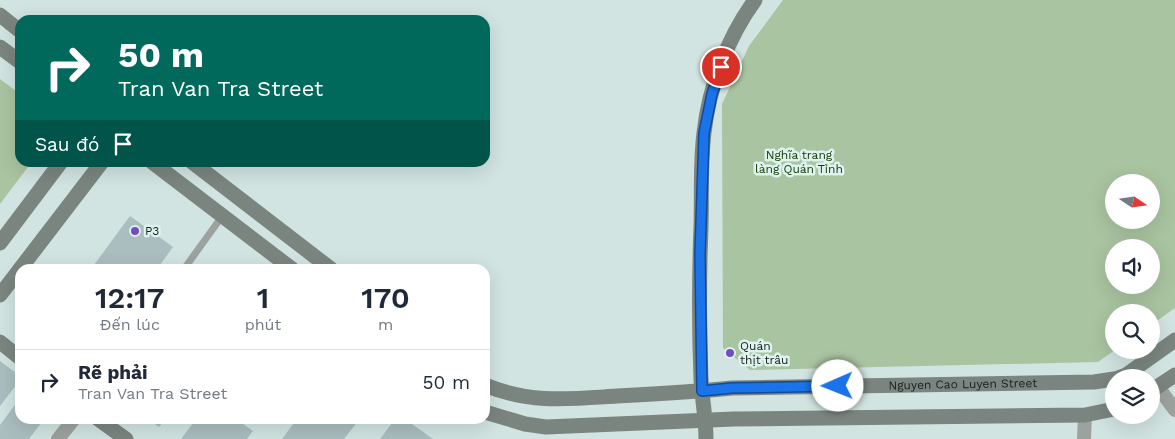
<!DOCTYPE html>
<html lang="vi">
<meta charset="utf-8">
<style>
:root{--surface:#fff;--page:#f6f6f7;--text:#1f2937;--muted:#747a83;--line:#e0e1e3}
body{margin:0;font-family:"Work Sans",sans-serif;background:var(--page);color:var(--text);height:100vh;display:flex;flex-direction:column;font-size:19px;white-space:nowrap}
*{box-sizing:border-box;margin:0}
p{font-size:16px;color:var(--muted)}
.icon{flex:none;width:28px;height:28px;fill:none;stroke:currentColor;stroke-width:2;stroke-linecap:round;stroke-linejoin:round}
.map{position:relative;flex:1;overflow:hidden}
.panel{position:absolute;left:15px;top:264px;width:475px;height:160px;display:flex;flex-direction:column;background:var(--surface);border-radius:15px;box-shadow:0 5px 20px #0002}
.panel>*{flex:none}
.top-card{position:absolute;left:15px;top:15px;width:475px;height:152px;border-radius:15px;box-shadow:0 5px 20px #0002;background:#00695c;color:#fff;overflow:hidden}
.needle{width:32px;rotate:103deg}
.tools{position:absolute;left:1105px;top:174px;display:grid;gap:10px}
.tools a{display:grid;place-items:center;width:55px;height:55px;border-radius:50%;background:var(--surface);box-shadow:0 5px 20px #0002;font-size:25px}
.pin{position:absolute;display:grid;place-items:center;width:42px;height:42px;color:#fff;margin:-21px;border:2px solid #fff;border-radius:50%;box-shadow:0 1px 5px #0007}
.me{position:absolute;width:55px;margin:-28px;rotate:269deg;stroke-linejoin:round;filter:drop-shadow(0 0 4px #0008)}
.turn{display:flex;align-items:center;gap:18px;height:105px;padding:0 20px;font-size:22px}
.turn .icon{width:65px;height:65px;stroke-width:2.5}
.turn b{display:block;font-size:35px;line-height:42px}
.then{display:flex;align-items:center;height:48px;padding:0 20px;background:#0003;gap:10px;font-size:19px}
.eta{display:flex;justify-content:space-evenly;align-items:center;height:85px;text-align:center}
.eta b{font-size:30px;font-weight:600;line-height:35px}
ul{padding:0;list-style:none}
li{display:flex;align-items:center;gap:15px;height:65px;padding:0 20px;border-top:1px solid var(--line)}
li div{flex:1}
li b{display:block;font-size:19px}
li em{font-style:normal}
.map>svg:first-child{display:block}
.green{fill:#a9c4a1;fill-rule:evenodd}
.building{fill:#aabdbf}
.lines{fill:none;stroke-linecap:round;stroke-linejoin:round}
.lane{stroke:#9ca29e;stroke-width:7}
.street{stroke:#9ca29e;stroke-width:14}
.secondary{stroke:#7b857f;stroke-width:15}
.route-casing{stroke:#114b97;stroke-width:12}
.route{stroke:#1a73e8;stroke-width:9}
.poi-dot{fill:#724cc5;stroke:#def2ee;stroke-width:2}
.labels{text-anchor:middle;dominant-baseline:central;stroke-width:5;stroke-linejoin:round;paint-order:stroke}
.park-label{font-size:12px;fill:#113a03;stroke:#def2ee}
.poi-label{font-size:12px;fill:#181f1d;stroke:#def2ee;text-anchor:start}
.street-label{font-size:12px;fill:#181f1d;stroke:#def2ee}
</style>
<div class="map">
<svg width="1175" height="439" viewBox="0 0 1175 439">
<rect width="100%" height="100%" fill="#d1e4e1"/>
<path class="green" d="M783 0H1175V308L1151 325V312H1114L1115 350 1098 362 750 370 723 348 722 104 749 46ZM1114 182H1151V220H1114ZM1114 248H1151V285H1114Z
M0 79 20 94V162L31 163 0 204Z"/>
<path class="building" d="M130 216 173 247 157 269H91Z
M0 361 20 376V380L0 406Z
M20 398V419H44L29 439H0V425Z
M148 419H165L159 427Z
M196 419H236L253 431 247 439H181Z
M297 419H357L359 420 344 439H282Z
M395 419H405L433 439H380Z"/>
<g class="lines">
<path class="lane" d="M184 269 223 215"/>
<path class="street" d="M1158 387 1175 410
M58 439 74 419
M1084 439 1085 415"/>
<g class="secondary">
<path d="M0 15 20 31"/>
<path d="M0 47 20 62"/>
<path d="M152 162 292 269"/>
<path d="M192 162 331 269"/>
<path d="M0 243 61 162"/>
<path d="M20 269 102 162"/>
<path d="M0 295 20 269"/>
<path d="M0 342 20 358"/>
<path d="M1118 378 1126 375 1175 340"/>
<path id="s1" d="M485 385C530 404 570 399 617 396 656 394 694 392 732 388L1094 382 1114 379"/>
<path d="M1151 391 1175 375"/>
<path d="M485 412 525 424 546 427 734 419 1085 415 1114 409"/>
<path d="M98 419 126 439"/>
<path d="M706 439C706 419 702 399 701 379 699 329 699 278 701 227 702 196 700 164 704 133 709 86 728 37 755 0"/>
</g>
</g>
<g class="lines">
<defs>
<path id="route" d="M721 67 712 94 704 133 700 254 702 391 732 388 838 386"/>
</defs>
<use href="#route" class="route-casing"/>
<use href="#route" class="route"/>
</g>
<g class="poi-dot">
<circle cx="135" cy="231" r="5"/>
<circle cx="730" cy="353" r="5"/>
</g>
<g class="labels">
<g class="park-label">
<text x="799" y="155">Nghĩa trang<tspan x="799" dy="14">làng Quán Tỉnh</tspan></text>
</g>
<g class="poi-label">
<text x="145" y="231">P3</text>
<text x="740" y="346">Quán<tspan x="740" dy="14">thịt trâu</tspan></text>
</g>
<g class="street-label">
<text stroke="none"><textPath href="#s1" startOffset="480">Nguyen Cao Luyen Street</textPath></text>
</g>
</g>
</svg>
<div class="tools">
<a><svg class="needle" viewBox="-14 -14 28 28"><path d="M0-13l5 13h-10z" fill="#e53935"/><path d="M0 13l5-13h-10z" fill="#747a83"/></svg></a>
<a><svg class="icon" aria-label="sound" viewBox="0 0 24 24"><path d="M4 9h4l5-4v14l-5-4H4zM17 9q2 3 0 6"/></svg></a>
<a><svg class="icon" aria-label="search" viewBox="0 0 24 24"><circle cx="10" cy="10" r="6"/><path d="M15 15l6 6"/></svg></a>
<a><svg class="icon" aria-label="layers" viewBox="0 0 24 24"><path d="M12 4l9 5-9 5-9-5zM3 14l9 5 9-5"/></svg></a>
</div>
<div class="pin" style="left:721px;top:67px;background:#d93025"><svg class="icon" aria-label="arrive" viewBox="0 0 24 24"><path d="M6 21V4h12l-3 4 3 4H6"/></svg></div>
<svg class="me" style="left:838px;top:386px" viewBox="-20 -20 40 40"><circle r="19" fill="#fff"/><path d="M0-13L10 11 0 6-10 11z" fill="#1a73e8"/></svg>
<div class="top-card">
<div class="turn"><svg class="icon" aria-label="right" viewBox="0 0 24 24"><path d="M7 20v-9h11M14 6l5 5-5 5"/></svg><div><b>50 m</b>Tran Van Tra Street</div></div>
<div class="then">Sau đó<svg class="icon" aria-label="arrive" viewBox="0 0 24 24"><path d="M6 21V4h12l-3 4 3 4H6"/></svg></div>
</div>
<section class="panel">
<div class="eta">
<div><b>12:17</b><p>Đến lúc</p></div>
<div><b>1</b><p>phút</p></div>
<div><b>170</b><p>m</p></div>
</div>
<ul>
<li><svg class="icon" aria-label="right" viewBox="0 0 24 24"><path d="M7 20v-9h11M14 6l5 5-5 5"/></svg><div><b>Rẽ phải</b><p>Tran Van Tra Street</p></div><em>50 m</em></li>
</ul>
</section>
</div>
